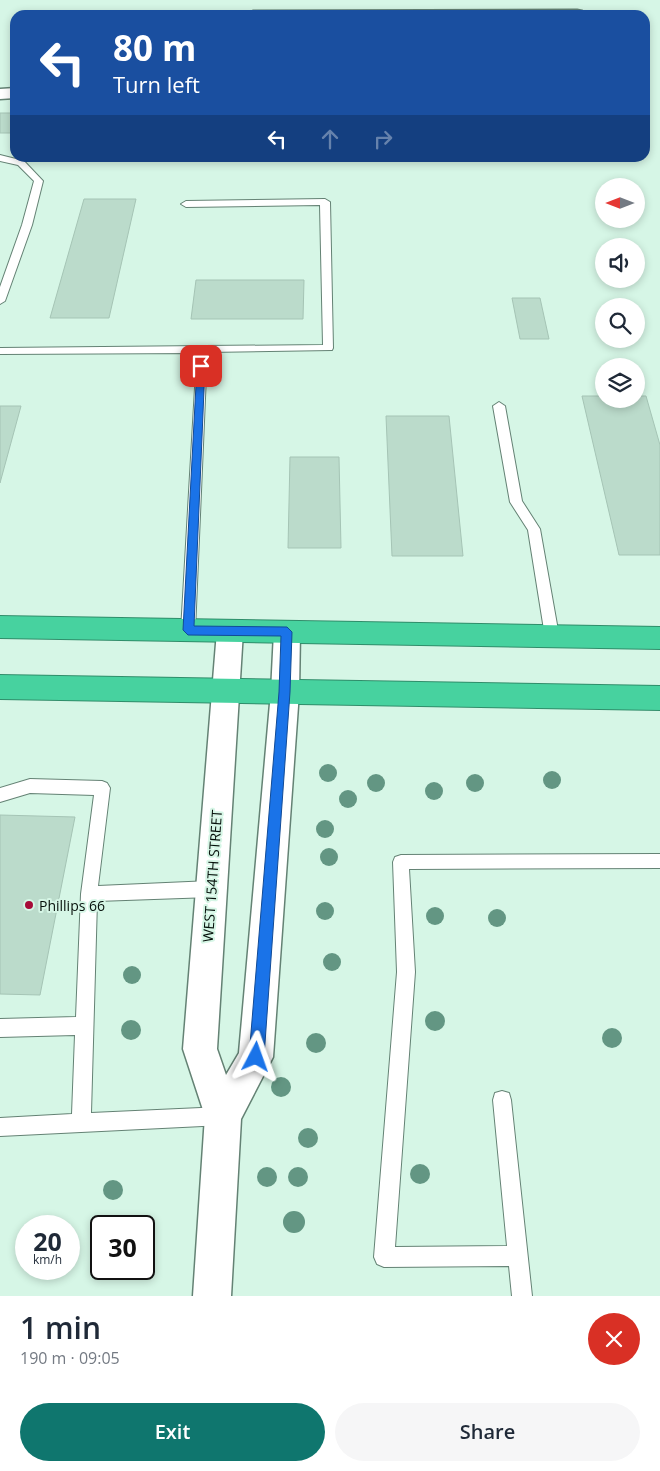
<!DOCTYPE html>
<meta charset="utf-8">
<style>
:root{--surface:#fff;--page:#f6f6f7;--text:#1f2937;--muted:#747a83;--accent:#0f766e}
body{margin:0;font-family:"Open Sans",sans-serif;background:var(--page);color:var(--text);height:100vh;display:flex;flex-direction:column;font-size:19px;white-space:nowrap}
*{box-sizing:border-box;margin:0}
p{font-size:16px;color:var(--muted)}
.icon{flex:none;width:28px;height:28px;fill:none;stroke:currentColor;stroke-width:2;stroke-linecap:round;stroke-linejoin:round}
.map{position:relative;height:1296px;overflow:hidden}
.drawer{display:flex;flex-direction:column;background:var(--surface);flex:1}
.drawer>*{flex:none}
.hud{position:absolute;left:10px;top:10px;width:640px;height:152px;border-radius:15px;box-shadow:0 2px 8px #0003;background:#1a4fa0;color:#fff;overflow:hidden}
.needle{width:32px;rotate:270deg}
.fabs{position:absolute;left:595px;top:178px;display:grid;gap:10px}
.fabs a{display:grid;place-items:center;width:50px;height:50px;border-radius:50%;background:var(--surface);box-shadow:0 2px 8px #0003;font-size:25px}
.speed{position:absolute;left:15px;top:1215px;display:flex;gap:10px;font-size:25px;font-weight:700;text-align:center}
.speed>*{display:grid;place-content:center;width:65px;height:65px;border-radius:50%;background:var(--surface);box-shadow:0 2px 8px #0003;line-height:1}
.speed small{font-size:12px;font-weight:400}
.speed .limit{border:2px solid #111;border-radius:8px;background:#fff;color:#111}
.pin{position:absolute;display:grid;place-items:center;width:42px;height:42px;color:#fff;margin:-21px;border-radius:10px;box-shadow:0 2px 8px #0006}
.me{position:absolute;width:55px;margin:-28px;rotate:4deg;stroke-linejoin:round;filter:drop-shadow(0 0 4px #0008)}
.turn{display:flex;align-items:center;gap:18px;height:105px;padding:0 20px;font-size:22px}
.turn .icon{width:65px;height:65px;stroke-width:2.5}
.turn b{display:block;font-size:35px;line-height:42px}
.lanes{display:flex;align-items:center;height:48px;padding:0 20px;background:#0003;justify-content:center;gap:25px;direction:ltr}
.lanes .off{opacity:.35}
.round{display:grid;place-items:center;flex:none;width:52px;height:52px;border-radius:26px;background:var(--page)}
.head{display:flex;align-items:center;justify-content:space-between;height:85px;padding:0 20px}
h1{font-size:30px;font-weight:600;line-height:38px}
.cta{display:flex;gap:10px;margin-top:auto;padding:10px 20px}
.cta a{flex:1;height:58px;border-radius:30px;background:var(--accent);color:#fff;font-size:20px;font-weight:600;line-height:58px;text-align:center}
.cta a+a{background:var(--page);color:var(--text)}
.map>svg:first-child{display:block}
.building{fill:#bbdbcb;stroke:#a5c4b5}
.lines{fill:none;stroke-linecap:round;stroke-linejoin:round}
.lane-casing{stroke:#648274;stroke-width:2}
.street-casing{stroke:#648274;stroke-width:3}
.highway-casing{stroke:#308d6a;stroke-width:2}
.lane{fill:#fff;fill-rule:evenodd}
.street{fill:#fff;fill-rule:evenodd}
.highway{fill:#47d29f;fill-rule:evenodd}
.tree{fill:#639683}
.route{fill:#1a73e8;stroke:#114b97}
.poi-dot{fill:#a60c38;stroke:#d6f6e6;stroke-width:2}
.labels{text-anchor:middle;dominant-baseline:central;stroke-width:4;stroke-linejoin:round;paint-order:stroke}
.street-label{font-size:14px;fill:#040e09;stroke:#d6f6e6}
.poi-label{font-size:14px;fill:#040e09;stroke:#d6f6e6;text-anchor:start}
</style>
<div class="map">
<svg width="660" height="1296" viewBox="0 0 660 1296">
<rect width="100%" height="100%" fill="#d6f6e6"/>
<path class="building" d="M0 113H15V133H0Z
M84 199H136L109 318H50Z
M196 280H304L303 319H191Z
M512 298H540L549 339H520Z
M582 396H604V399H636V396H646L660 445V555H619Z
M0 406H21L0 483Z
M386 416H449L463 556H392Z
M290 457H339L341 548H288Z
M0 815 75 817 40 995 0 994Z"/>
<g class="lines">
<defs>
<path id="lane" d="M0 155 24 161 43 181 32 225 5 301 0 304V287L22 225 34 181 18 165 0 161Z
M325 199 330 202 333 348 332 350 207 352 195 631 193 635 188 636 183 635 181 631 197 353 0 354V348L323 345 320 205 186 207 181 204 186 201Z
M499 402 505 406 522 501 540 529 559 636 557 640 552 641 547 640 545 636 528 530 510 502 493 406Z
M30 779 102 781 107 783 110 788 98 886 211 881 217 884 219 889 217 894 211 897 97 901 91 1113 223 1107 230 1109 232 1116 230 1123 223 1125 0 1136V1118L72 1114 75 1035 0 1037V1019L76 1017 81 894 94 795 30 793 0 802V788Z
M660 854V868L409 869 415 972 395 1247 507 1246 493 1100 495 1093 502 1091 509 1093 511 1100 532 1296H512L509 1266 384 1267 377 1264 374 1257 397 972 393 862 395 857 401 855Z"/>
<path id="street" d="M577 10 582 11 583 15H246L253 11Z
M15 88V98L0 99V89Z
M230 621 239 624 243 631 217 1049 226 1075 239 1053 271 692 274 632 278 625 287 622 296 625 300 632 299 692 273 1057 241 1119 231 1296H193L205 1116 183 1049 217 631 221 624Z"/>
<path id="highway" d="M0 616 660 627V649L0 638Z
M0 675 660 686V710L0 699Z"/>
</defs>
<use href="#lane" class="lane-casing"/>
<use href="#street" class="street-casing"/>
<use href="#highway" class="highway-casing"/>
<use href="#lane" class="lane"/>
<use href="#street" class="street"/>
<use href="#highway" class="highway"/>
</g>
<g class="tree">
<circle cx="328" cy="773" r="9"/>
<circle cx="552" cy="780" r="9"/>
<circle cx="376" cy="783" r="9"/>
<circle cx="475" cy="783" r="9"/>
<circle cx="434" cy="791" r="9"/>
<circle cx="348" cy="799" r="9"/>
<circle cx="325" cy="829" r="9"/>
<circle cx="329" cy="857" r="9"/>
<circle cx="325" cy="911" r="9"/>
<circle cx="435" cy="916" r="9"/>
<circle cx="497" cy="918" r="9"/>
<circle cx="332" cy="962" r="9"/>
<circle cx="132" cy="975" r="9"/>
<circle cx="435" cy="1021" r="10"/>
<circle cx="131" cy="1030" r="10"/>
<circle cx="612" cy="1038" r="10"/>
<circle cx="316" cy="1043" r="10"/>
<circle cx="281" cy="1087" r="10"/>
<circle cx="308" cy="1138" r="10"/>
<circle cx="420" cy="1174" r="10"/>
<circle cx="267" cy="1177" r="10"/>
<circle cx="298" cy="1177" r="10"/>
<circle cx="113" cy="1190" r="10"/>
<circle cx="294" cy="1222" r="11"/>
</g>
<path class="route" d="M201 363 205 366 194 626 287 627 292 632 290 692 264 1057 262 1062 256 1064 251 1062 249 1057 279 692 281 636 188 635 183 630 197 366Z"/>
<circle class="poi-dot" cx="29" cy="905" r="5"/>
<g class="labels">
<g class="street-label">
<text transform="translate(212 876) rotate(-86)">WEST 154TH STREET</text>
</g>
<g class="poi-label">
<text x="39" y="905">Phillips 66</text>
</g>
</g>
</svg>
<div class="fabs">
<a><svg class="needle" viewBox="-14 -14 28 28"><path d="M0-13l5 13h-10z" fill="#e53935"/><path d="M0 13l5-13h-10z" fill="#747a83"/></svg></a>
<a><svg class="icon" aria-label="sound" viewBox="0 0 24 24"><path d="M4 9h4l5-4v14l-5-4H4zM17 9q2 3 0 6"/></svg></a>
<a><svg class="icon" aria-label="search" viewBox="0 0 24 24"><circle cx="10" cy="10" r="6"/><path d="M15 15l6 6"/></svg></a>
<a><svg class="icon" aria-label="layers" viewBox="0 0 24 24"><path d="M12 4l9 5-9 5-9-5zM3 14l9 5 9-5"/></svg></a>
</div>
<div class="speed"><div>20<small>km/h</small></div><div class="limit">30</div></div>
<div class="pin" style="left:201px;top:366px;background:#d93025"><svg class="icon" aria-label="arrive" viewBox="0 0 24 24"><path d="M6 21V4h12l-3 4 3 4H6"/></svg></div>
<svg class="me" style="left:256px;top:1057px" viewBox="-20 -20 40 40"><path d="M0-17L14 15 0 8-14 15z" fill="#1a73e8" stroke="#fff" stroke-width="4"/></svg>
<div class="hud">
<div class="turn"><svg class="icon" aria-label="left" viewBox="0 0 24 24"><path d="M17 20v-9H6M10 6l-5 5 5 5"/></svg><div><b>80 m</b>Turn left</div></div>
<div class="lanes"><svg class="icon" aria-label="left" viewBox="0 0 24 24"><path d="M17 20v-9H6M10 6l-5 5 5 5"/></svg><svg class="icon off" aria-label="ahead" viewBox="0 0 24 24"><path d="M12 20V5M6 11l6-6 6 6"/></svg><svg class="icon off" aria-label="right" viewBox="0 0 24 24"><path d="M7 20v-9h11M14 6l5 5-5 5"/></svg></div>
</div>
</div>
<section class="drawer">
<div class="head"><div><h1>1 min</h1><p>190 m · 09:05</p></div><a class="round" style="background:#d93025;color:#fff"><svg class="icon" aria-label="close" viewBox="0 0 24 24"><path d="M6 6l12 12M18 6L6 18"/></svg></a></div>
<div class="cta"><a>Exit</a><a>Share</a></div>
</section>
